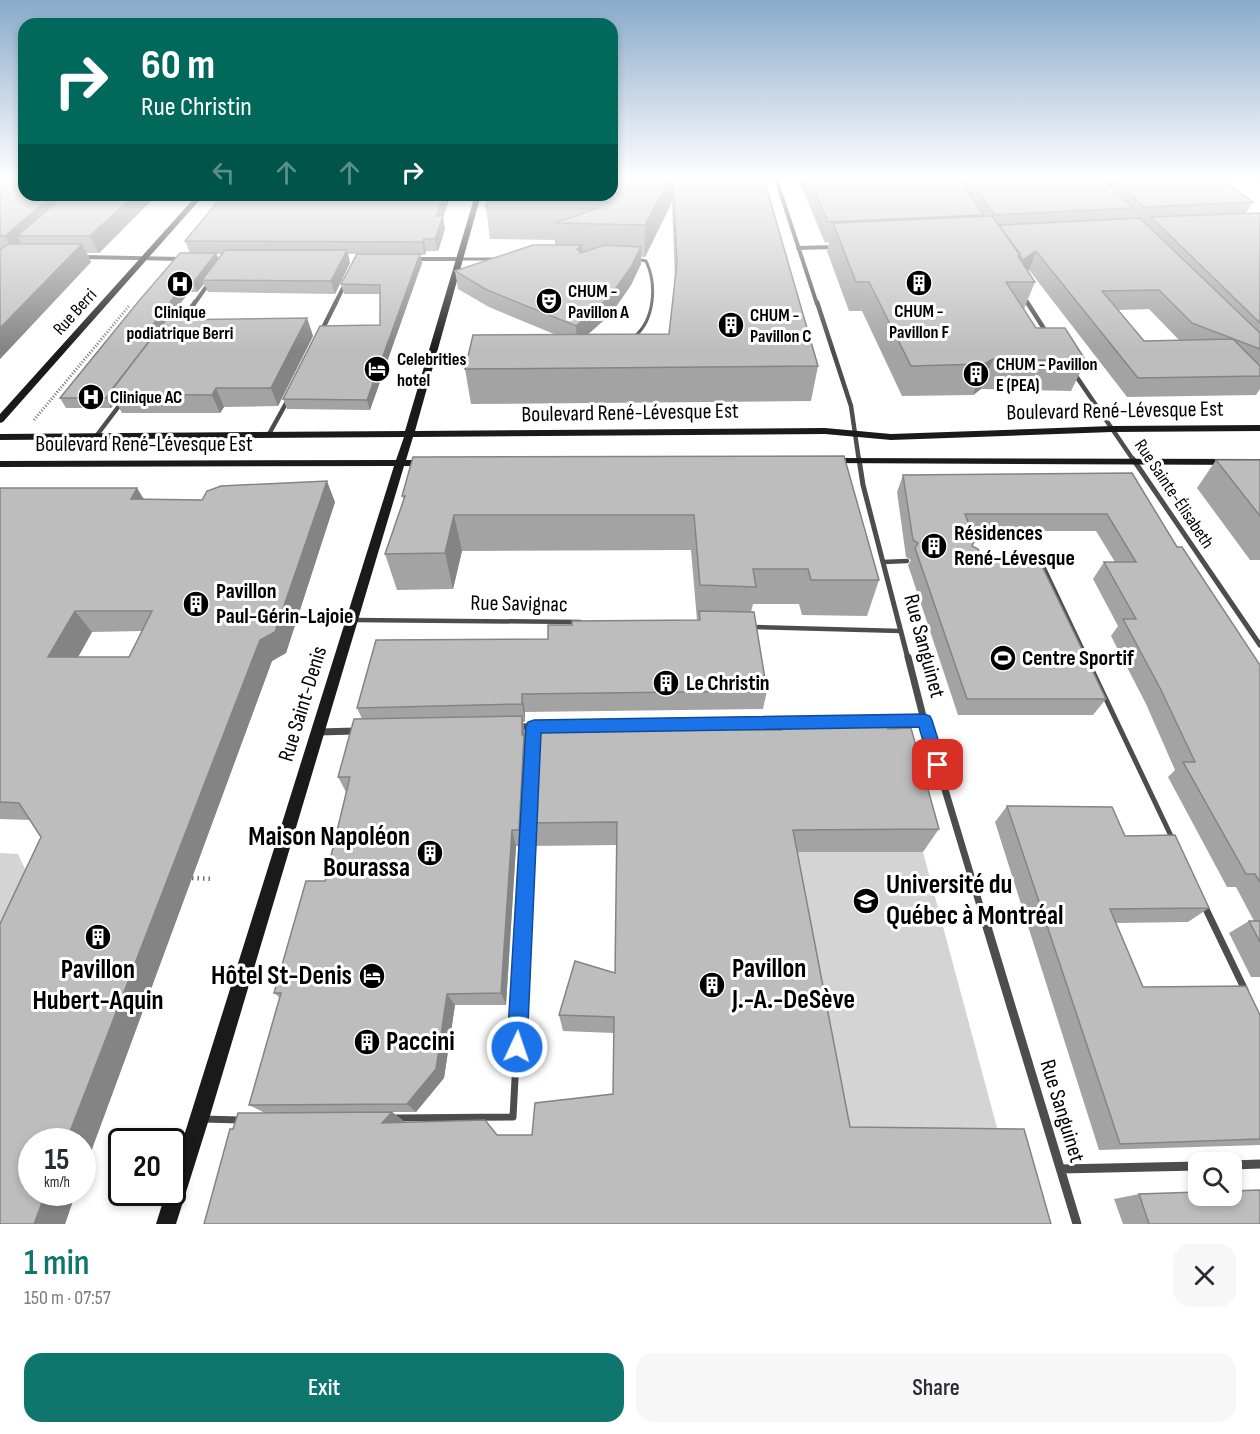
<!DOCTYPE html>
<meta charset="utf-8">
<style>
:root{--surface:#fff;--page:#f7f7f7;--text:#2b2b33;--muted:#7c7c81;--accent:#0f766e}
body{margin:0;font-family:"Sofia Sans Condensed",sans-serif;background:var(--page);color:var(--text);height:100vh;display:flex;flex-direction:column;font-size:22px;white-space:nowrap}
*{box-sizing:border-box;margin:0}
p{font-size:20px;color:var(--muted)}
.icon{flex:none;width:33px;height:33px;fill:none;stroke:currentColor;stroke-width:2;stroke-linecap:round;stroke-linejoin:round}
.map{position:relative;height:1224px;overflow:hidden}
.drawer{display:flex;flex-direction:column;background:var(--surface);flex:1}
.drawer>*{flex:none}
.banner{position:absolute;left:18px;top:18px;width:600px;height:183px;border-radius:18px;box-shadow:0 3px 9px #0003;background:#00695c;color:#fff;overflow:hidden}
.controls{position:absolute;left:1188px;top:1152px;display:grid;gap:12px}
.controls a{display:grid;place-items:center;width:54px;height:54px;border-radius:12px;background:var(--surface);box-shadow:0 3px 9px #0003;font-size:30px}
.speed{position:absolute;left:18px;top:1128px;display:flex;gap:12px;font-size:30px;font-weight:700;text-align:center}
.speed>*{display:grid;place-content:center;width:78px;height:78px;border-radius:50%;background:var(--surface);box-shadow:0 3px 9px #0003;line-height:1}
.speed small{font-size:15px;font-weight:400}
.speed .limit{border:3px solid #111;border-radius:9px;background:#fff;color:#111}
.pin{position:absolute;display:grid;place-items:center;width:51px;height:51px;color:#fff;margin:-26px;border-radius:12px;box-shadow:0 3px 9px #0006}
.me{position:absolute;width:66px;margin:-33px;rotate:3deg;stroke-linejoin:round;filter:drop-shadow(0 0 4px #0008)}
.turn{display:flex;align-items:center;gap:21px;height:126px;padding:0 24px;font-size:27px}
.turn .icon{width:78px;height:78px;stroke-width:2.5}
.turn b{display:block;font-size:42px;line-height:51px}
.lanes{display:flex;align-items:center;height:57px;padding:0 24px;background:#0003;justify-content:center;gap:30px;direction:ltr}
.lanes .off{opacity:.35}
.round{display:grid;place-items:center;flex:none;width:63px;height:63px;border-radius:18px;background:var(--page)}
.summary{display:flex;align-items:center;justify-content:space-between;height:102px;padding:0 24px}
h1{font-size:36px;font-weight:600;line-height:45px;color:var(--accent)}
.button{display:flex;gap:12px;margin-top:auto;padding:12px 24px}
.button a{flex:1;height:69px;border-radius:18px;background:var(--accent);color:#fff;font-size:24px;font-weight:600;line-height:69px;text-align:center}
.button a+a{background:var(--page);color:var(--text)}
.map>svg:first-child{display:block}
.green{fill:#d4d4d4}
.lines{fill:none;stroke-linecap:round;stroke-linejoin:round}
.path-far1{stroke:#6f6f6f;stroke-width:3;stroke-dasharray:1 2;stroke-linecap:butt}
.path{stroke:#6f6f6f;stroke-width:4.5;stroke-dasharray:1.5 4;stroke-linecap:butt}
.lane-far3{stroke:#4d4d4d;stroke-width:3}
.lane-far2{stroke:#4d4d4d;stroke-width:4.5}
.lane-far1{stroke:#4d4d4d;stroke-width:5}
.lane{stroke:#4d4d4d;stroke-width:7}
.street-far4{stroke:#4d4d4d;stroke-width:4}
.street-far3{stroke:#4d4d4d;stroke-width:4.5}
.street-far2{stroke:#4d4d4d;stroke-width:5}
.street-far1{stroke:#4d4d4d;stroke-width:7}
.street{stroke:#4d4d4d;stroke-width:9}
.secondary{fill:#1a1a1a;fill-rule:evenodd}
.wall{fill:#a3a3a3;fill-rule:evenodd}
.shaded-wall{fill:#848484}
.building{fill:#bdbdbd;stroke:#848484;stroke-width:1.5;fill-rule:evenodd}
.route{fill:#1a73e8;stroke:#114b97;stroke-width:1.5}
.labels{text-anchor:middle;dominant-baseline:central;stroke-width:6;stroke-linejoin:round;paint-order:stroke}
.far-poi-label{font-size:18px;font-weight:bold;fill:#000;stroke:#fff;text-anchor:start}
.far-street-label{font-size:18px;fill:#000;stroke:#fff}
.street-label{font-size:22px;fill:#000;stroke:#fff}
.poi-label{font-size:22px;font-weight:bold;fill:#000;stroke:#fff;text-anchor:start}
.near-poi-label{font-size:27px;font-weight:bold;fill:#000;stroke:#fff;text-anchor:start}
</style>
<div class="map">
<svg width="1260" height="1224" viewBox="0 0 1260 1224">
<rect width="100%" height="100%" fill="#fff"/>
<path class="green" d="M781 832 923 852 1000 1139 836 1137Z
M0 853 18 854 36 892 0 966Z"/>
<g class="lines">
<path class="path-far1" d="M34 420 129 306"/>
<path class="path" d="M192 878 214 879"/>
<path class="lane-far3" d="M460 259H499
M634 337C655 320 657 284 646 261L636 259
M430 359 473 358"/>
<path class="lane-far2" d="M977 561 1026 562
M883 562 907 561
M1034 562H1041L1087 659
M354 620 580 622
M753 627 901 631"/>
<path class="lane-far1" d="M1086 657 1172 838
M1204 905 1206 909
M524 909 529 823"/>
<path class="lane" d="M1205 907 1245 990
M395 1118 513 1117 524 907
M203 1119 240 1120"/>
<path class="street-far4" d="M776 179 817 304
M798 248 834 247
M83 257 183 259
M416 259H460
M1024 298 1028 304
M194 304 209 283
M335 304 346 282"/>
<path class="street-far3" d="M817 302 851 406 859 461
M1027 302 1048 335
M178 326 195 302
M321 332 336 302
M1074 373 1134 461
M269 434 289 398
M97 435 122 402"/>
<path class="street-far2" d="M859 459 863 485 908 659
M1133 459 1260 645"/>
<path class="street-far1" d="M908 657 924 720 981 909
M516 727 924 720
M318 732 356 731"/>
<path class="street" d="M981 907 1077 1224
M1232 1165 1260 1164
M1061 1169 1198 1166"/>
<path class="secondary" d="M197 195H204L3 422 0 423V414Z
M475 195H481L415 431 825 428 891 434 1112 426 1260 425V431L1112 432 891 440 825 434 413 437 406 460H428L433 463 428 466H404L209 1119 176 1224H156L166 1192H172V1174L394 466 0 467V461L396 460 404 437 0 440V434L405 431Z
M829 458 1260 459V465L825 463V459Z"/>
</g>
<path class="wall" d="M0 179 24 195H164L161 199H153L99 253H87L91 262 0 359Z
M612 179H764L818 366 811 401 471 404 465 369 554 334 489 307 458 289 455 271 555 245V240L490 239 486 208ZM672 202 675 281 669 334H588L611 314 631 285 641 264V257H645Z
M801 179H1221L1253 202 1246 213H1260V389L1256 395 1127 397 1029 270H1027L1035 282 1024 309 1036 328 1086 361 1071 391 981 389 973 395 902 396 862 311H849L827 251 829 242 825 243 800 183ZM1149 309 1179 340 1144 341 1118 310Z
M236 195H451L443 217 445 229 438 251H426L425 255H420L422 263 370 410 287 409 283 399 380 325V294H344L341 284 356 254H348L350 263 335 294 208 292 204 284 197 292H189L168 320 307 318 313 336 278 406 224 407 220 413H122L116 402 111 408H66L60 398 190 253 185 241 233 199ZM216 254H222L218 258Z
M844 456 879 580 867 616 802 615 799 604H753L751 612 767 691 763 709 525 712V722H523L528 752 523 846H516L506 1005H455L444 1078 416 1112H392L405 1122 497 1135H532L613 1094 614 1033 563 1031 559 1015 615 973 617 845 532 846 527 823 780 730 782 723 888 729 939 829 923 852H797L850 1127 1051 1224 233 1129 265 1113 249 1105 280 998 274 993 325 881 346 792 338 777 362 719 357 708 548 639 572 625 697 620 691 550 462 551 453 589 397 590 385 554 404 500 402 496Z
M1216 460H1260V560H1250L1197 488Z
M1132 473 1177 547 1260 665V977H1251L1229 933 1249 921H1254L1236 887H1227L1168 777 1175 770 1146 704 1111 636 1118 626 1093 579 1104 562H1115L1096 531H971L972 546 983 562 1106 699 1093 715H958L908 565 911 560 906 557 897 492 903 475Z
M0 488 144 499 335 502 286 653 272 661 82 1176V1142L32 1192H76L65 1224H0L41 837 30 820 0 819ZM142 631 129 657H78L92 632Z
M1007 806 1125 836 1209 908 1188 922 1116 923 1143 987 1260 1015V1145L1099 1150 995 822Z
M1139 1194 1260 1224H1123L1114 1199Z"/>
<path class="shaded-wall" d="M669 179H673L672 202 645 257V225Z
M53 195H80L17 236 23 246 15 253 5 236Z
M134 195H151L153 199 99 253 90 236Z
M159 195H164L161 199Z
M444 195H451L443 217 445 229 438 251 435 239 436 216Z
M424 239 426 251 425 255 422 242Z
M82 244 91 262 0 359V328Z
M582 245 583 263 577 249Z
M641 247V264L631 285 611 314 577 344 576 326Z
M347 250 350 263 335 294 331 281Z
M1036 251 1029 270 1016 278 1023 260Z
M216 253 220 262 202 280 204 284 197 292 193 283Z
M420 254 422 263 370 410 367 400Z
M185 283 189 292 160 330 150 328Z
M307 318 313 336 278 406 271 388Z
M993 359 981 389 973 395 984 364Z
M216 388 224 407 220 413 212 395Z
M112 389 115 394H111L116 402 111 408 106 398Z
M327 481 335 502 286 653 272 661 82 1176V1142H66L260 640Z
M137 488 150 509 131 499Z
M454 515 462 551 453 589 445 553Z
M75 611 92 632 67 677 48 657Z
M522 694 525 712V722L522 704Z
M522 716 528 752 523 846 519 830Z
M512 830 516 846 506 1005 501 993Z
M447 994 455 1005 444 1078 416 1112 407 1104Z
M392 1112 406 1123H382Z
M46 1192H76L65 1224H34Z"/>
<path class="building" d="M0 179H24V195H53L5 236H0Z
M612 179H669L645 225 554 223 599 208H486L489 195H612Z
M673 179H764L818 366 465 369 473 335 669 334 677 262Z
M809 179H959L984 215 828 222Z
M968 179H1103L1133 208 994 215Z
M1113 179H1221L1253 202 1144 207Z
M65 195H134L90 236H17Z
M236 195H444L436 216H443L435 239H424L422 242 185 241 220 199H233Z
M1260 213V323L1151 217Z
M992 216 1020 254 1018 256 1035 282H1006L1036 328H1065L1086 361 993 359 984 364 911 366 869 282H856L833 223Z
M1140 218 1260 333V349L1192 323 1159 290 1102 291 1144 341 1233 339 1260 366V376L1138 378 1036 251 1023 260 999 225Z
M8 244H82L0 328V250Z
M533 245H582L577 249 581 253 604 245 641 247 631 267 610 296 576 326 487 290 455 271Z
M225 250H347L331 281 202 280Z
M180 253H216L193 283H185L150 328H159L106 398H60L138 302Z
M357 254H420L367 400 283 399 320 326 380 325V285L341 284Z
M307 318 271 388H216L212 395 111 394 116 389H112L166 320Z
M844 456 879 580H811L808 569H753L756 587 700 585 694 515H454L445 553 385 554 405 496H402L413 457Z
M1216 460H1260V516Z
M1132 473 1177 547H1182L1260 665V882L1255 874H1246L1183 762H1195L1160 688 1123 619H1136L1104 562H1136L1107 514H965L975 540 972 546 978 549 983 562H1040L1106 699H967L915 548 918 543 913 540 903 475Z
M327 481 275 632 260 640 66 1142H32V1192H46L34 1224H0V924L41 837 19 803 0 802V488H137L131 499 202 500 207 491 221 486ZM75 611H152L129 657H48Z
M699 611 754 612 767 691 522 694V704L357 708 376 640 548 639V625H572V621L700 620Z
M522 716V735H524L519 830H512L501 993 447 994 436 1069 407 1104 249 1105 281 993H274L306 881H325L350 777H338L354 719Z
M782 723 888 724V729L911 728 939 829 793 830 850 1127 1024 1129 1051 1224H204L230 1129H233L238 1113 392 1112 382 1123 485 1120 497 1135H532L535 1103 613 1094 614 1017 559 1015 575 961 615 973 617 822 527 823 533 727 782 730Z
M1007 806 1112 807 1125 836 1175 835 1209 908 1110 909 1143 987 1246 986 1260 1015V1139L1120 1144Z
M1249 921H1260V942Z
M1260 1190V1224H1149L1139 1194 1198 1192V1196H1232V1191Z"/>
<linearGradient id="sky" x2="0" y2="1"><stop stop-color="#89aac9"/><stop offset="0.51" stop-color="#fff"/><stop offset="1" stop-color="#fff" stop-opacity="0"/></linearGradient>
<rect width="1260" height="350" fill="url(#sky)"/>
<path class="route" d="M924 714 930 716 932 720 946 765 944 770 938 772 932 770 930 765 919 727 541 733 527 1047 524 1054 517 1057 509 1054 507 1047 526 726 528 722 534 720Z"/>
<defs>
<symbol id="building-disc" viewBox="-11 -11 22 22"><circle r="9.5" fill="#000" stroke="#fff"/><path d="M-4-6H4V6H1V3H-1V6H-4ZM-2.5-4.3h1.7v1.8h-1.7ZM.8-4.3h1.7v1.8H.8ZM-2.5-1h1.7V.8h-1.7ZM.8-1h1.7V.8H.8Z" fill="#fff"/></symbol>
<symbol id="hospital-disc" viewBox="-11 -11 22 22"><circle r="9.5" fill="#000" stroke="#fff"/><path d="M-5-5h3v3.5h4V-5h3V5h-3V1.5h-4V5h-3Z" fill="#fff"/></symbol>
<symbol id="theatre-disc" viewBox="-11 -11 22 22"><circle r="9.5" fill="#000" stroke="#fff"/><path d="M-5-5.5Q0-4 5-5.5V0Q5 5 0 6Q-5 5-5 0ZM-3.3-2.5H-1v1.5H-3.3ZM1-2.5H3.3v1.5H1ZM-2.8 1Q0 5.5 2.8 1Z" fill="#fff"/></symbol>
<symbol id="hotel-disc" viewBox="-11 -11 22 22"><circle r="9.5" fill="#000" stroke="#fff"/><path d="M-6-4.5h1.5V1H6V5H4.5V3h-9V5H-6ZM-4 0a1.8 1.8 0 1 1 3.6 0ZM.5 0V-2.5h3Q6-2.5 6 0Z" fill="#fff"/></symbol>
<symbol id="stadium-disc" viewBox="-11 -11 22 22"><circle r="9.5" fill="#000" stroke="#fff"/><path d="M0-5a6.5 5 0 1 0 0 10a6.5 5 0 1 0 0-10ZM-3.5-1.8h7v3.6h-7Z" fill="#fff"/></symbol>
<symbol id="university-disc" viewBox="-11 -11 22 22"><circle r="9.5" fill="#000" stroke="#fff"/><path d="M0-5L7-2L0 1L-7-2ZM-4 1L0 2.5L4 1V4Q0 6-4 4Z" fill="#fff"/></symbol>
</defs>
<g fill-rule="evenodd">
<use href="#building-disc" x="904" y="268" width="30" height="30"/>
<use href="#hospital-disc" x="165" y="269" width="30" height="30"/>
<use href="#theatre-disc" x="534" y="286" width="30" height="30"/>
<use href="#building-disc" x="716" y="310" width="30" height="30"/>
<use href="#hotel-disc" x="362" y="354" width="30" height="30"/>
<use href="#building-disc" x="961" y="359" width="30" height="30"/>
<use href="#hospital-disc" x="76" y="382" width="30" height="30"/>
<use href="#building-disc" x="919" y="531" width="30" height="30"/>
<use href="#building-disc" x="181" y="589" width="30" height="30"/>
<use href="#stadium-disc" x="988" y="643" width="30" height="30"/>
<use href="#building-disc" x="651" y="668" width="30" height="30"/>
<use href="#building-disc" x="415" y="838" width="30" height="30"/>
<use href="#university-disc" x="851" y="886" width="30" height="30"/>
<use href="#building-disc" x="83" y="922" width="30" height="30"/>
<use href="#hotel-disc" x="357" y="961" width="30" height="30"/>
<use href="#building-disc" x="697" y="970" width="30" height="30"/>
<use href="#building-disc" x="352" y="1027" width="30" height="30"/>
</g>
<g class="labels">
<g class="far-poi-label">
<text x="568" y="291">CHUM -<tspan x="568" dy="21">Pavillon A</tspan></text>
<text x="919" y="311" text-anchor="middle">CHUM -<tspan x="919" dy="21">Pavillon F</tspan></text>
<text x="180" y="312" text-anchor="middle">Clinique<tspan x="180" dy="21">podiatrique Berri</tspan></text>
<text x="750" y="315">CHUM -<tspan x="750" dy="21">Pavillon C</tspan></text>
<text x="397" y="359">Celebrities<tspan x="397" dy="21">hotel</tspan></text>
<text x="996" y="364">CHUM - Pavillon<tspan x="996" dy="21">E (PEA)</tspan></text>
<text x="110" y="397">Clinique AC</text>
</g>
<g class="far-street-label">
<text transform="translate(75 312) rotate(-48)">Rue Berri</text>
<text transform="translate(1174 494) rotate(56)">Rue Sainte-Élisabeth</text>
</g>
<g class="street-label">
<text transform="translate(1115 411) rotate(-1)">Boulevard René-Lévesque Est</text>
<text transform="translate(630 413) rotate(-1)">Boulevard René-Lévesque Est</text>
<text x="144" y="444">Boulevard René-Lévesque Est</text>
<text transform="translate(519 604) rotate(1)">Rue Savignac</text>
<text transform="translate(924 646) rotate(75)">Rue Sanguinet</text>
<text transform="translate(303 704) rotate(-73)">Rue Saint-Denis</text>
<text transform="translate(1062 1111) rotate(73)">Rue Sanguinet</text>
</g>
<g class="poi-label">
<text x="954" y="533">Résidences<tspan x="954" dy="25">René-Lévesque</tspan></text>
<text x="216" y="591">Pavillon<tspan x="216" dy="25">Paul-Gérin-Lajoie</tspan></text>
<text x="1022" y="658">Centre Sportif</text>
<text x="686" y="683">Le Christin</text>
</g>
<g class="near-poi-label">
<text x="410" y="837" text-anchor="end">Maison Napoléon<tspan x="410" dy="31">Bourassa</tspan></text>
<text x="886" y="885">Université du<tspan x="886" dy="31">Québec à Montréal</tspan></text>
<text x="732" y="969">Pavillon<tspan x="732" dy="31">J.-A.-DeSève</tspan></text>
<text x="98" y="970" text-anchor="middle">Pavillon<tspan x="98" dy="31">Hubert-Aquin</tspan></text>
<text x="352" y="976" text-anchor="end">Hôtel St-Denis</text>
<text x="386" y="1042">Paccini</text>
</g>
</g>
</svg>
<div class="controls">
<a><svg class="icon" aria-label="search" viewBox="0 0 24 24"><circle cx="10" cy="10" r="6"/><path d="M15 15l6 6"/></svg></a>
</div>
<div class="speed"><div>15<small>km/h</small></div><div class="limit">20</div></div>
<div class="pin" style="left:938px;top:765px;background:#d93025"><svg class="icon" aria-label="arrive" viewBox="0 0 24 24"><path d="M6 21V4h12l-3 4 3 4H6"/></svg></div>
<svg class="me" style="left:517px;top:1047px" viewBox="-20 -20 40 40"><circle r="17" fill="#1a73e8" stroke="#fff" stroke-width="3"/><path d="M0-11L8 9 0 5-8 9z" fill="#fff"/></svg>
<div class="banner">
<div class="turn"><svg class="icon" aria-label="right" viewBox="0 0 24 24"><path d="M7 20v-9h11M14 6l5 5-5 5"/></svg><div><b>60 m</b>Rue Christin</div></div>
<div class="lanes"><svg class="icon off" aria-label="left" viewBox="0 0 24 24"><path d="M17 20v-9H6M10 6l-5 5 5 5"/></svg><svg class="icon off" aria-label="ahead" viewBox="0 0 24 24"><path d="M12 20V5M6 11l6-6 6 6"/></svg><svg class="icon off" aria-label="ahead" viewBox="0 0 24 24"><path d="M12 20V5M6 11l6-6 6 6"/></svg><svg class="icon" aria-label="right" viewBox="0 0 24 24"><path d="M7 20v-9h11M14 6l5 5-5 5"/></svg></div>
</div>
</div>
<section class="drawer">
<div class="summary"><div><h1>1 min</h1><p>150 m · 07:57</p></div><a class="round"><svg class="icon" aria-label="close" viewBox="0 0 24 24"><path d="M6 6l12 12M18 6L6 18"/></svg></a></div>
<div class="button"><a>Exit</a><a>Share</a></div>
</section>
